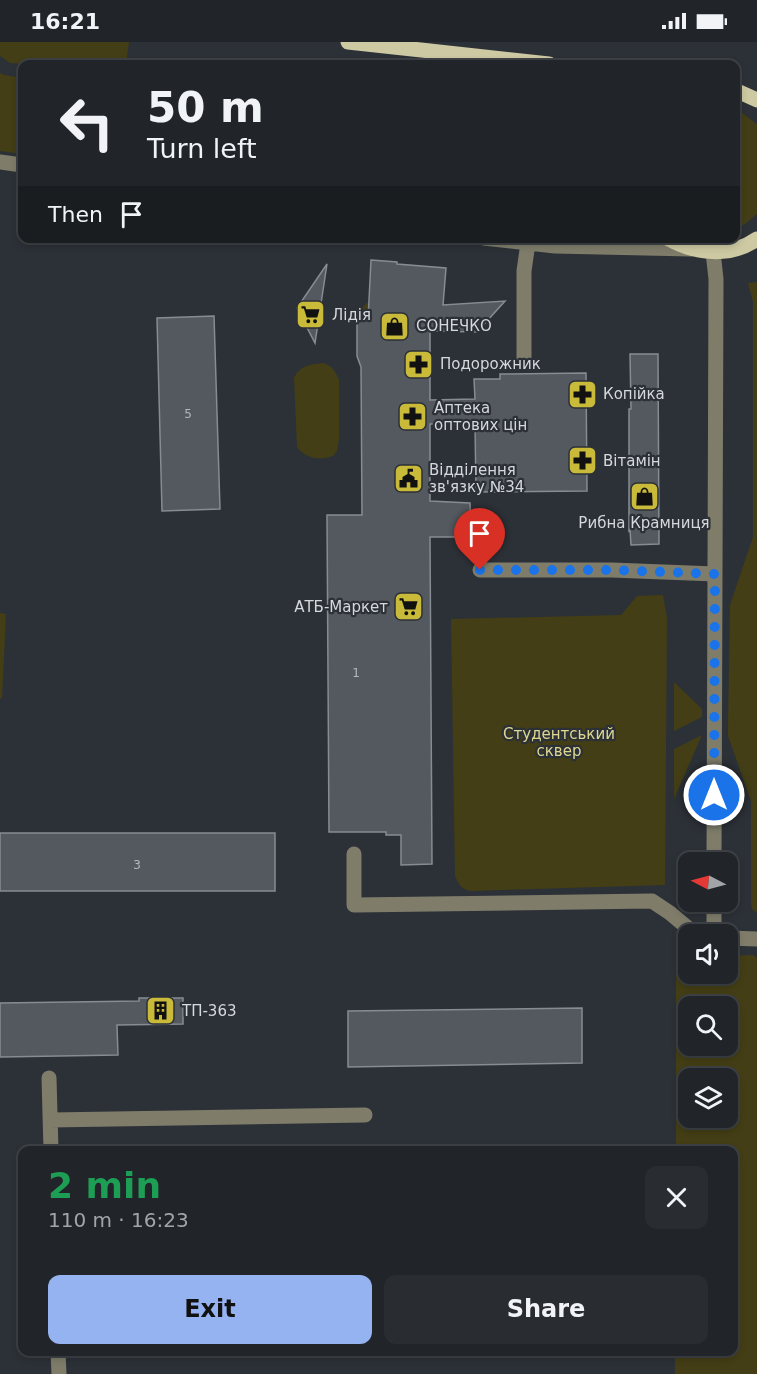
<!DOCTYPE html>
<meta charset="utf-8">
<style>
:root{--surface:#212529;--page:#292d31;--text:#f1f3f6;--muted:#a2a5a8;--line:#3e4246;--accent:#95b2f1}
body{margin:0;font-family:"DejaVu Sans",sans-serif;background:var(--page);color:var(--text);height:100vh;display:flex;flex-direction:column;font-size:22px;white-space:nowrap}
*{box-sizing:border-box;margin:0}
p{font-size:20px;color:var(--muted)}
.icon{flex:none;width:33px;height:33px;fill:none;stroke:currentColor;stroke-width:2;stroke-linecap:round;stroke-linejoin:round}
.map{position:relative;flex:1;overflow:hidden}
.details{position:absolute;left:18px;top:1104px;width:720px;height:210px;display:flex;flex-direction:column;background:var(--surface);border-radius:12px;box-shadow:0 3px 9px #0003,0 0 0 2px var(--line)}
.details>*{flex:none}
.banner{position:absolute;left:18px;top:18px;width:722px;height:183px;border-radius:12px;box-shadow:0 3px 9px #0003,0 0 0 2px var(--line);background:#212529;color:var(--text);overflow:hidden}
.needle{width:39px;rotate:276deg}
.tools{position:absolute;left:678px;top:810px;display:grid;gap:12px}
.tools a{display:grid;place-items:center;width:60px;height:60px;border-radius:12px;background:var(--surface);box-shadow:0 3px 9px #0003,0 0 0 2px var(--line);font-size:30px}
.pin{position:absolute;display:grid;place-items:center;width:51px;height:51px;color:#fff;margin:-62px -26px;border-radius:50% 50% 50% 0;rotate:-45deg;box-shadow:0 0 6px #0007}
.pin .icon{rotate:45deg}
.me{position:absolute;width:66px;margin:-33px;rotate:0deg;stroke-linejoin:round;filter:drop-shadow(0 0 4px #0008)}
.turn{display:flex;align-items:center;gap:21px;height:126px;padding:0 30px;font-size:27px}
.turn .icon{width:78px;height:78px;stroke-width:2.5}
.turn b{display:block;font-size:42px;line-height:51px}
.then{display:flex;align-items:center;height:57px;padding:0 30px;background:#0003;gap:12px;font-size:22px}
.round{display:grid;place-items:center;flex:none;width:63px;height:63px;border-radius:12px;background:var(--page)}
.summary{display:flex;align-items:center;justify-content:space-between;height:102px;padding:0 30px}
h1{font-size:36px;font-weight:600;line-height:45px;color:#1e9e55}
.button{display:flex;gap:12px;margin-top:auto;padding:12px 30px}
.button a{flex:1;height:69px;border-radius:12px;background:var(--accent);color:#111;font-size:24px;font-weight:600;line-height:69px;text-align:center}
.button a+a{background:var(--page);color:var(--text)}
.status{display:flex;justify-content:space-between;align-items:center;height:42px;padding:0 30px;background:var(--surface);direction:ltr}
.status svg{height:16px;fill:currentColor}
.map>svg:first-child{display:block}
.green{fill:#433e15;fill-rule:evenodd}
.building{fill:#53595f;stroke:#868c93;stroke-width:1.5}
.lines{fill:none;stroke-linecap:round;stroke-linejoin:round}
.minor{stroke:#7f7d6a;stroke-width:15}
.major{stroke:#cdc9a2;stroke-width:15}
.route{stroke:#1a73e8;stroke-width:10;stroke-dasharray:0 18}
.labels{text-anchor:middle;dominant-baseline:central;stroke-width:4.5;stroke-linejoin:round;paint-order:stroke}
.number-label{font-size:12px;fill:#b4b8bd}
.poi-label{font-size:15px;fill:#d5d8dc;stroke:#2c3137;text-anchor:start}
.park-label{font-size:15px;fill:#dfd791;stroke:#2c3137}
</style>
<div class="status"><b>16:21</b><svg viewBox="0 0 49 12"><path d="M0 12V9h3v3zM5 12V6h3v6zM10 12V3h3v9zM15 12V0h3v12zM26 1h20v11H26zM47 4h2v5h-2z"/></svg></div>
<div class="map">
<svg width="757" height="1332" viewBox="0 0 757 1332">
<rect width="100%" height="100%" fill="#2c3137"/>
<path class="green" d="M0 0H129L126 22H24L10 21 0 14Z
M0 31 4 33 22 36V112L0 109Z
M735 67 738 68 757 82V172L745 182 735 186Z
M757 240V871L752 867 751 862V759L728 694V685L730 563 753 495V260L748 241Z
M379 251 372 275 361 279 356 277 359 268Z
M323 321C332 323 336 330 339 338V397L337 409 333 414C319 419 305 416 297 405L294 336C300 323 310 323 323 321Z
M663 553 667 576 665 843 470 849C461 847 458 841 455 834L451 577 621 573 637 554Z
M0 571 6 572 2 657 0 656Z
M674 640 702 667V675L674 689Z
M702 693 674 757V707Z
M753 913 757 916V1332H675V1310H734V1108H676V915H688V932H728V914ZM688 964H728V1004H688ZM688 1036H728V1076H688Z"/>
<path class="building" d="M371 218 397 220V222L446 226 443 263 505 259 477 290 430 289V358L475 357 474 337H500V332L586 331 587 449 476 450 475 382H430V459L470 461 471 495H430L432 822 401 823V793H386V790H329L327 473H362L361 325 357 314V278H368Z
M327 222 315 301 297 266Z
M214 274 220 467 162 469 157 276Z
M630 312H658L659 502 631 503 630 488 629 489V367H631Z
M0 791H275V849H0Z
M139 956H183V982L117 983 118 1013 0 1015V961L139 959Z
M582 966V1021L348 1025V969Z"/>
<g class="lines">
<path class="minor" d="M0 120 22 123
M484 196 555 204 691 207
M713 210 716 237 714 820
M524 318V229L528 201
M480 528H612L715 532
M354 812V863L652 859 670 871 695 892
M714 892V860
M728 896 757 897
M49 1036 51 1108
M50 1078 365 1073
M58 1310 59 1332"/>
<path class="major" d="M348 0 549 22
M735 48 757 58
M667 196C695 212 730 216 757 197"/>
</g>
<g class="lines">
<path class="route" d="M480 528H612L715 532 714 753"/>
</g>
<defs>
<symbol id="supermarket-square" viewBox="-11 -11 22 22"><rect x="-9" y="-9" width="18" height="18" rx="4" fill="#c9ba3a" stroke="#2c3137"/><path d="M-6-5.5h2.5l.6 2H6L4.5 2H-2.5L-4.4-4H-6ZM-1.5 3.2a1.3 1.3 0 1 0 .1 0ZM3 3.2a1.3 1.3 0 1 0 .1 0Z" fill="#111"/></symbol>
<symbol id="shop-square" viewBox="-11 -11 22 22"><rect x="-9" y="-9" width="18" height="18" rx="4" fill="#c9ba3a" stroke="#2c3137"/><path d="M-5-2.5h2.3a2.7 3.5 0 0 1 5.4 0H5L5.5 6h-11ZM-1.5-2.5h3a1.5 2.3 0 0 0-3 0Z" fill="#111"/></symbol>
<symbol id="pharmacy-square" viewBox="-11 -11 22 22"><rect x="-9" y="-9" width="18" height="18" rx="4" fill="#c9ba3a" stroke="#2c3137"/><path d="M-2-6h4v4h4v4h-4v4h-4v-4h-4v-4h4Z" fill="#111"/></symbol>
<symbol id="civic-square" viewBox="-11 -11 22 22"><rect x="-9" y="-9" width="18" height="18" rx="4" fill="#c9ba3a" stroke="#2c3137"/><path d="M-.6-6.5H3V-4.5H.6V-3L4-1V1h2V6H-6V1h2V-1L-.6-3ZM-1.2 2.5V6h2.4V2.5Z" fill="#111"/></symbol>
<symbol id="building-square" viewBox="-11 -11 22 22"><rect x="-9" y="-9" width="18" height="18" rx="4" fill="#c9ba3a" stroke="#2c3137"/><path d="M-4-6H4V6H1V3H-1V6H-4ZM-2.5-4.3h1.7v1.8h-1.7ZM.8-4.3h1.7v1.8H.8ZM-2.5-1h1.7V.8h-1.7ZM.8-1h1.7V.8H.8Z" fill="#111"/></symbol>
</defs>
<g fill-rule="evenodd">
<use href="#supermarket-square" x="294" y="256" width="33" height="33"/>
<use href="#shop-square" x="378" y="268" width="33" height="33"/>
<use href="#pharmacy-square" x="402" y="306" width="33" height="33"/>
<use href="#pharmacy-square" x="566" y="336" width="33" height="33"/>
<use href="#pharmacy-square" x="396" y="358" width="33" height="33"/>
<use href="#pharmacy-square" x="566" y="402" width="33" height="33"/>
<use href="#civic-square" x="392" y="420" width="33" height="33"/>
<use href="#shop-square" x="628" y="438" width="33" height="33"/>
<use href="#supermarket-square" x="392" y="548" width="33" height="33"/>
<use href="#building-square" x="144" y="952" width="33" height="33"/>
</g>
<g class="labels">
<g class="number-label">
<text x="188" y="372">5</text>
<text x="356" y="631">1</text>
<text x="137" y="823">3</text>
</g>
<g class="poi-label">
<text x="332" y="273">Лідія</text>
<text x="416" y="284">СОНЕЧКО</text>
<text x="440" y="322">Подорожник</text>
<text x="603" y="352">Копійка</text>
<text x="434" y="366">Аптека<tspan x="434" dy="17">оптових цін</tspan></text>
<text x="603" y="419">Вітамін</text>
<text x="429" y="428">Відділення<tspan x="429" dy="17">зв'язку №34</tspan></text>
<text x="644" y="481" text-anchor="middle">Рибна Крамниця</text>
<text x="388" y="565" text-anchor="end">АТБ-Маркет</text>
<text x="182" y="969">ТП-363</text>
</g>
<g class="park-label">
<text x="559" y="692">Студентський<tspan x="559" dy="17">сквер</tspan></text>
</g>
</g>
</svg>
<div class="tools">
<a><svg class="needle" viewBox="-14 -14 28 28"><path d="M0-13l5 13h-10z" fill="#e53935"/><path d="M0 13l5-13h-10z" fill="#a2a5a8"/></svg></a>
<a><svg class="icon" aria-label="sound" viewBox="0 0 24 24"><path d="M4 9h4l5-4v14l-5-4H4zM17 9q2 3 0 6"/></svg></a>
<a><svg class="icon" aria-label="search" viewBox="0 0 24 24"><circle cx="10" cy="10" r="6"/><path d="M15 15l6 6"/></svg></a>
<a><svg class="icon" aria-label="layers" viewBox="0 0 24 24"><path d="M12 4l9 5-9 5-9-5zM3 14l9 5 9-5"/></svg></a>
</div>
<div class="pin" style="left:480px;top:528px;background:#d93025"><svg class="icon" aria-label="arrive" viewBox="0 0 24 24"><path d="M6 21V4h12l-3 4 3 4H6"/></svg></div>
<svg class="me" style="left:714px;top:753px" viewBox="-20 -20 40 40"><circle r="17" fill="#1a73e8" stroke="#fff" stroke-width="3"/><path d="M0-11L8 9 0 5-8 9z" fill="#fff"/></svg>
<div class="banner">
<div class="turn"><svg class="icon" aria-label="left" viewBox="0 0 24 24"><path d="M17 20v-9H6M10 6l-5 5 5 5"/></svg><div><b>50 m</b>Turn left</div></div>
<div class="then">Then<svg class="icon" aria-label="arrive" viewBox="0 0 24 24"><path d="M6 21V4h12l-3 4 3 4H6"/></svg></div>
</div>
<section class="details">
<div class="summary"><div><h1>2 min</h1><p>110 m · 16:23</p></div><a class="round"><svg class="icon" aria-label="close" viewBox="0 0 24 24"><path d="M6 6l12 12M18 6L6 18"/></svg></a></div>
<div class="button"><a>Exit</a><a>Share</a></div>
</section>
</div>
